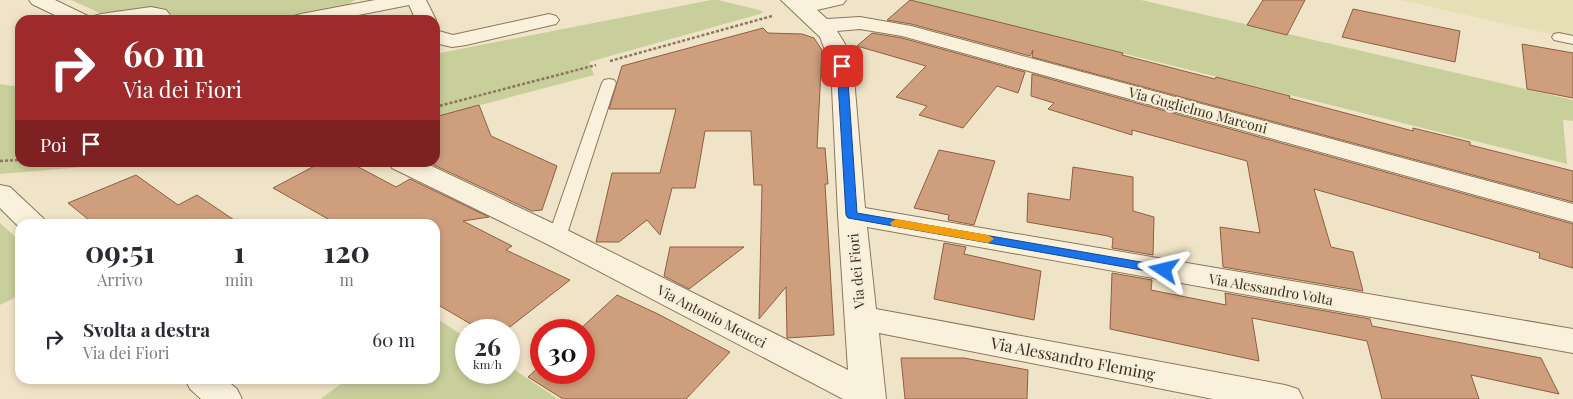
<!DOCTYPE html>
<html lang="it">
<style>
:root{--surface:#fff;--page:#f2f2f3;--text:#2b2b33;--muted:#7c7c81}
body{margin:0;font-family:"Playfair Display",serif;background:var(--page);color:var(--text);height:100vh;display:flex;flex-direction:column;font-size:19px;white-space:nowrap}
*{box-sizing:border-box;margin:0}
p{font-size:16px;color:var(--muted)}
.icon{flex:none;width:28px;height:28px;fill:none;stroke:currentColor;stroke-width:2;stroke-linecap:round;stroke-linejoin:round}
.map{position:relative;flex:1;overflow:hidden}
.drawer{position:absolute;left:15px;top:219px;width:425px;height:165px;display:flex;flex-direction:column;background:var(--surface);border-radius:15px;box-shadow:0 2px 8px #0003}
.drawer>*{flex:none}
.top-card{position:absolute;left:15px;top:15px;width:425px;height:152px;border-radius:15px;box-shadow:0 2px 8px #0003;background:#9e2a2b;color:#fff;overflow:hidden}
.speed{position:absolute;left:455px;top:319px;display:flex;gap:10px;font-size:25px;font-weight:700;text-align:center}
.speed>*{display:grid;place-content:center;width:65px;height:65px;border-radius:50%;background:var(--surface);box-shadow:0 2px 8px #0003;line-height:1}
.speed small{font-size:12px;font-weight:400}
.speed .limit{border:8px solid #d22;background:#fff;color:#111}
.pin{position:absolute;display:grid;place-items:center;width:42px;height:42px;color:#fff;margin:-21px;border-radius:10px;box-shadow:0 2px 8px #0006}
.me{position:absolute;width:55px;margin:-28px;rotate:280deg;stroke-linejoin:round;filter:drop-shadow(0 0 4px #0008)}
.turn{display:flex;align-items:center;gap:18px;height:105px;padding:0 25px;font-size:22px}
.turn .icon{width:65px;height:65px;stroke-width:2.5}
.turn b{display:block;font-size:35px;line-height:42px}
.then{display:flex;align-items:center;height:48px;padding:0 25px;background:#0003;gap:10px;font-size:19px}
.eta{display:flex;justify-content:space-evenly;align-items:center;height:85px;text-align:center}
.eta b{font-size:30px;font-weight:700;line-height:35px}
ul{padding:0;list-style:none}
li{display:flex;align-items:center;gap:15px;height:70px;padding:0 25px}
li div{flex:1}
li b{display:block;font-size:19px}
li em{font-style:normal}
.map>svg:first-child{display:block}
.farmland{fill:#e6deb5}
.green{fill:#c9cf9b}
.building{fill:#cf9f7d;stroke:#8d5f41}
.lines{fill:none;stroke-linecap:round;stroke-linejoin:round}
.service-casing{stroke:#8d765c;stroke-width:2}
.minor-casing{stroke:#8d765c;stroke-width:2}
.path{stroke:#8d765c;stroke-width:2.5;stroke-dasharray:3 2;stroke-linecap:butt}
.service{fill:#faf1dc;fill-rule:evenodd}
.minor{fill:#faf1dc;fill-rule:evenodd}
.route{fill:#1a73e8;stroke:#114b97}
.slow{fill:#f59e0b}
.labels{text-anchor:middle;dominant-baseline:central;stroke-width:4;stroke-linejoin:round;paint-order:stroke}
.street-label{font-size:14px;fill:#3d2e20;stroke:#f7eed8}
.near-street-label{font-size:16px;fill:#3d2e20;stroke:#f7eed8}
</style>
<div class="map">
<svg width="1573" height="399" viewBox="0 0 1573 399">
<rect width="100%" height="100%" fill="#f0e4c8"/>
<path class="farmland" d="M1400 0H1573V39Z"/>
<path class="green" d="M71 0H355L346 6 268 20H174V16L166 11 153 8 100 13Z
M711 0H718L763 11 760 14 589 62 594 75 435 117V54Z
M909 0H1141L1573 100V121L1563 120 1567 164Z
M0 84 20 87V162L131 163 0 174Z
M0 223 20 241V295L0 305Z
M435 317 466 338V372H509V366L558 399H320L348 379H435Z"/>
<path class="building" d="M910 0 1123 53 1122 55 1215 79 1216 77 1290 96 1289 98 1413 131V128L1470 142V145L1573 171V202L1032 57 1033 50 1030 56 911 24 887 20Z
M1263 0H1305L1287 35 1247 25Z
M1353 9 1460 31 1455 62 1342 37Z
M763 28 768 33 802 34 814 38 822 50 817 148H825L828 184H825L834 335 787 338 786 287 759 319 762 185H754L751 131H705L695 188H672L660 235 647 220 619 242H596L612 173H660L676 109H609L622 66Z
M872 33 902 38 1025 72 1018 93 997 86 963 128 919 115 927 106 896 97 926 66 857 46Z
M1522 44 1573 53V98L1527 89Z
M1032 74 1573 224V268L1539 258 1540 253 1314 189 1331 247 1353 252 1363 291 1223 267 1220 227 1260 233 1247 161 1132 130V135L1048 109 1054 103 1031 96Z
M479 105 491 136 557 166 542 210 532 211 434 165 435 117Z
M939 150 995 161 974 225 948 220 949 215 914 208Z
M322 162H349L396 187 410 179 489 217 463 221 512 246 506 250 570 280 506 330H481L435 303V224H337L273 188Z
M1073 167 1133 177V211L1154 217 1153 255 1112 248 1113 238 1108 236 1027 222 1028 193 1070 200Z
M136 175 178 205 197 195 240 224H94L68 203Z
M944 243 966 247 964 254 1041 271 1034 320 934 299Z
M670 247H744L689 289 664 276Z
M1112 273 1152 280 1151 290 1226 305 1225 293 1370 319 1372 326 1541 358 1559 394 1471 375 1479 399H1382L1367 341 1252 318 1259 361 1110 329Z
M617 295 658 314 730 352 686 399H563L528 377 541 365V372H584V330H579Z
M901 358H964L1028 370 1027 399H905Z"/>
<g class="lines">
<defs>
<path id="service" d="M1559 33 1573 36V44L1554 40 1552 37 1554 34Z
M609 79 614 80 616 83 566 237 564 241 557 243 550 241 548 237 602 83 604 80Z"/>
<path id="minor" d="M29 0H55L88 16 91 20 94 16 101 14 151 7 166 10 174 20H65L32 4Z
M375 0H426L436 20 435 22V20H416L409 5 333 20H291L294 16 301 14Z
M781 0H846L843 4 817 10 827 19 860 17 911 26 1573 204V222L902 36 860 29 837 31 845 44 853 66 865 208 1573 329V353L867 227 876 309 1285 385 1298 389 1303 399H1213L879 333 886 399H843L547 244 392 168 388 162H423L567 230 848 370 838 215 831 66 820 37Z
M549 14 556 16 559 20 556 24 466 45 452 47 435 43V30L453 35Z
M0 185 10 187 43 218 47 224H20V228L0 208Z
M185 379H225L237 389 242 399H201L190 389Z"/>
</defs>
<use href="#service" class="service-casing"/>
<use href="#minor" class="minor-casing"/>
<path class="path" d="M610 61 772 16
M435 107 596 65
M0 161 20 160"/>
<use href="#service" class="service"/>
<use href="#minor" class="minor"/>
</g>
<path class="route" d="M842 63 847 66 857 213 1164 266 1170 270 1168 273 1164 274 848 218 846 215 837 66Z"/>
<path class="slow" d="M896 219 988 235 994 239 988 243 892 226 890 223Z"/>
<g class="labels">
<g class="street-label">
<text transform="translate(1198 110) rotate(15)">Via Guglielmo Marconi</text>
<text transform="translate(856 271) rotate(-95)">Via dei Fiori</text>
<text transform="translate(1271 289) rotate(10)">Via Alessandro Volta</text>
<text transform="translate(712 316) rotate(27)">Via Antonio Meucci</text>
</g>
<g class="near-street-label">
<text transform="translate(1073 358) rotate(11)">Via Alessandro Fleming</text>
</g>
</g>
</svg>
<div class="speed"><div>26<small>km/h</small></div><div class="limit">30</div></div>
<div class="pin" style="left:842px;top:66px;background:#d93025"><svg class="icon" aria-label="arrive" viewBox="0 0 24 24"><path d="M6 21V4h12l-3 4 3 4H6"/></svg></div>
<svg class="me" style="left:1164px;top:270px" viewBox="-20 -20 40 40"><path d="M0-17L14 15 0 8-14 15z" fill="#1a73e8" stroke="#fff" stroke-width="4"/></svg>
<div class="top-card">
<div class="turn"><svg class="icon" aria-label="right" viewBox="0 0 24 24"><path d="M7 20v-9h11M14 6l5 5-5 5"/></svg><div><b>60 m</b>Via dei Fiori</div></div>
<div class="then">Poi<svg class="icon" aria-label="arrive" viewBox="0 0 24 24"><path d="M6 21V4h12l-3 4 3 4H6"/></svg></div>
</div>
<section class="drawer">
<div class="eta">
<div><b>09:51</b><p>Arrivo</p></div>
<div><b>1</b><p>min</p></div>
<div><b>120</b><p>m</p></div>
</div>
<ul>
<li><svg class="icon" aria-label="right" viewBox="0 0 24 24"><path d="M7 20v-9h11M14 6l5 5-5 5"/></svg><div><b>Svolta a destra</b><p>Via dei Fiori</p></div><em>60 m</em></li>
</ul>
</section>
</div>
